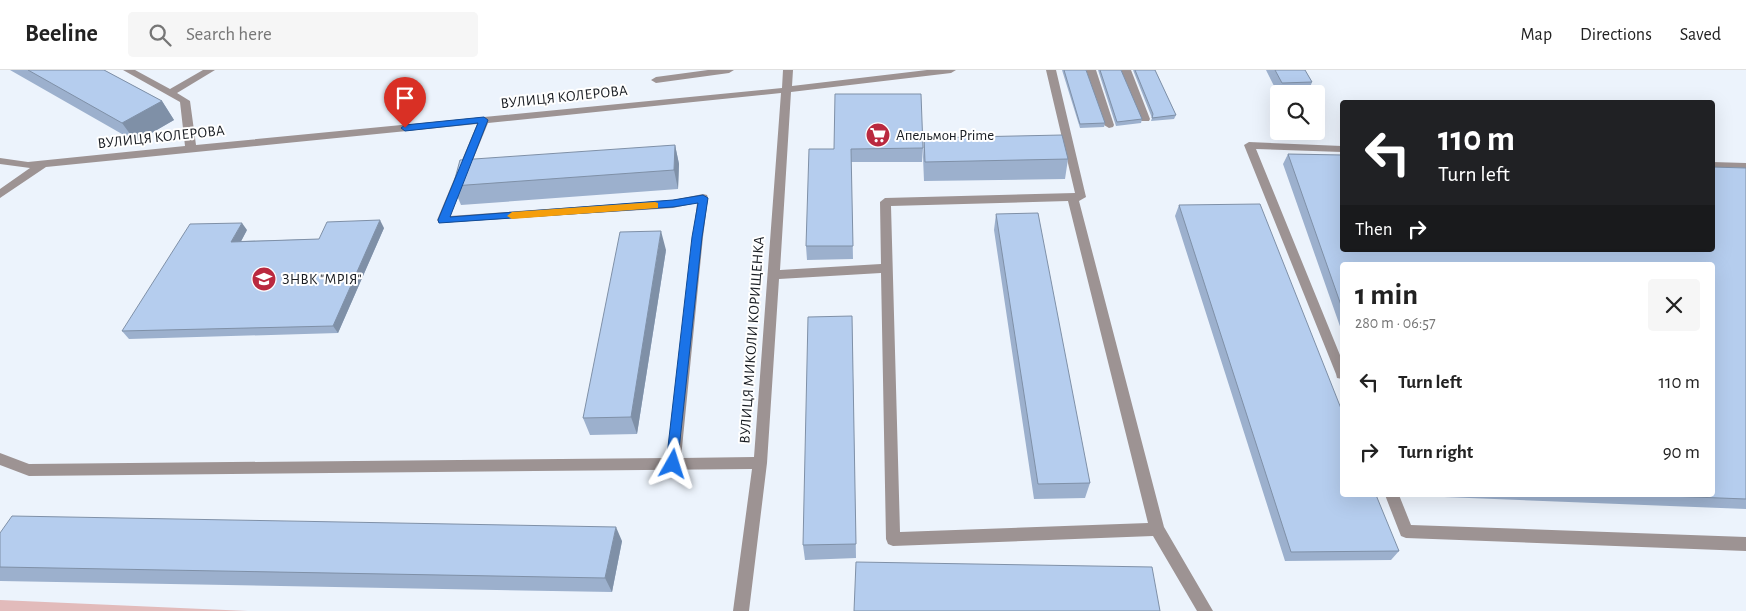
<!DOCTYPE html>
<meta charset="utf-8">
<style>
:root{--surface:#fff;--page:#f6f6f6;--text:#222;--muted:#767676;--line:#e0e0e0}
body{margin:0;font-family:"Alegreya Sans",sans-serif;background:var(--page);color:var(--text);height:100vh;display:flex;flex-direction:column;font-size:19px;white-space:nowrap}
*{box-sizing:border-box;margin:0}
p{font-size:16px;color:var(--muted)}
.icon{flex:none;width:28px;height:28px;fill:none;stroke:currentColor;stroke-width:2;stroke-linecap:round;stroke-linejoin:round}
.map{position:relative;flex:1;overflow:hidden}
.details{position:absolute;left:1340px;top:192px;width:375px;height:235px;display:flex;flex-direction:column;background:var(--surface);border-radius:5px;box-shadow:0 5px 20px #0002}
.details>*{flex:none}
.banner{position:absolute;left:1340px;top:30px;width:375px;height:152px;border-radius:5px;box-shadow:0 5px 20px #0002;background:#202124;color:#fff;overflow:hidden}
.fabs{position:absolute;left:1270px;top:15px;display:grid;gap:10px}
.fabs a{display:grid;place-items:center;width:55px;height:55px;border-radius:5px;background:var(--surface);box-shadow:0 5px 20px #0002;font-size:25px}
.pin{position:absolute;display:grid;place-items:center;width:42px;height:42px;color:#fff;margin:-51px -21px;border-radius:50% 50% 50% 0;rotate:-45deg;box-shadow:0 0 5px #0007}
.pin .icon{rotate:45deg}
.me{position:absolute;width:55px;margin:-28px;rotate:6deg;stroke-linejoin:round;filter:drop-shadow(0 0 4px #0008)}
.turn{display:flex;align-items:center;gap:18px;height:105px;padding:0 15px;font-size:22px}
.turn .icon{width:65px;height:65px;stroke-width:2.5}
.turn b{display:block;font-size:35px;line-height:42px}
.then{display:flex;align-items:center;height:48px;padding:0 15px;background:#0003;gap:10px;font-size:19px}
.round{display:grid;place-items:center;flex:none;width:52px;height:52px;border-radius:5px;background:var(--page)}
.overview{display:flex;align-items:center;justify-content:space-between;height:85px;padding:0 15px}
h1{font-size:30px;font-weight:700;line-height:38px}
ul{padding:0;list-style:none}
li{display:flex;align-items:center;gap:15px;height:70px;padding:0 15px}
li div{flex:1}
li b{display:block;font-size:19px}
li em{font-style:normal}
header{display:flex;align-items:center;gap:30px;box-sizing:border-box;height:70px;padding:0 25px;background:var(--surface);border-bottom:1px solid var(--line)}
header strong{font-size:24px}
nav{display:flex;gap:28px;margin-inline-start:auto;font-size:18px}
.search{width:350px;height:45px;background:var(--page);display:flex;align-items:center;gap:12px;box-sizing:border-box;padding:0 18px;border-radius:5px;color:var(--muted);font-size:19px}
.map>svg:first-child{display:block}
.green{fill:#e2bbbb}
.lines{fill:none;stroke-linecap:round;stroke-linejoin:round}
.minor{fill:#9d9393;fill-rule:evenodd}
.wall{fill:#9cb0cd}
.shaded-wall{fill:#7f90a7}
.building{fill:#b5cdee;stroke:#7f90a7}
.route{fill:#1a73e8;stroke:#114b97}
.slow{fill:#f59e0b}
.labels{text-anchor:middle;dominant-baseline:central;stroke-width:4;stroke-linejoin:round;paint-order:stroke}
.street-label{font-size:15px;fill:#191d23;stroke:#fff}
.poi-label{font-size:15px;fill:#191d23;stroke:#fff;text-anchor:start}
</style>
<header>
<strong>Beeline</strong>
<div class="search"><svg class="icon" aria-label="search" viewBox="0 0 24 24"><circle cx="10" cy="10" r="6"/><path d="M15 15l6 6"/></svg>Search here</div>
<nav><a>Map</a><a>Directions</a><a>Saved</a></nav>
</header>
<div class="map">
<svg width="1746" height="541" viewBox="0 0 1746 541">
<rect width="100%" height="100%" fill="#ecf3fc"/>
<path class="green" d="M0 530 248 541H0Z"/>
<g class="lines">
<path class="minor" d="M123 0H135L170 19 203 0H215L177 23 190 31 196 75 782 18 783 0H793L792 16 927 0H956L951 3 791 22 780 200 881 194 880 132 885 128 1075 123 1046 0H1056L1086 127 1079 131 1164 457 1213 541H1197L1153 466 893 476 888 474 886 469 881 203 779 209 767 393 749 541H733L752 399 29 406 0 395V383L29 394 667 388 697 133 673 138 439 153 437 150 477 54 46 97 0 128V119L30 98 0 94V88L28 92 185 76 180 32ZM781 23 754 387 681 388 703 167 708 128 707 125 703 124 673 130 450 146 488 53ZM1068 131 1148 453 900 462 891 136Z
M708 0H734L729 3 656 13 651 10 656 7Z
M1086 0H1096L1114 55 1113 57 1109 58 1104 55Z
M1121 0H1131L1150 49 1149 51H1141L1140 49Z
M1249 72 1342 76V82L1256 79 1342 290V309L1337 308 1336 304 1244 75Z
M1712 92 1746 93V99L1712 98Z
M1385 425H1399L1411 455 1746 467V481L1406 468 1401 466Z"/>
</g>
<path class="wall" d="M10 0H104L162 31 174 50 136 72Z
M1062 0H1086L1105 53 1104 57 1080 58Z
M1098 0H1121L1142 49 1141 53 1116 56Z
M1133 0H1155L1176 45 1174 49 1151 51 1152 48Z
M1266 0H1305L1312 12 1308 23 1278 24Z
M924 68 1068 89 1065 109 924 111 923 87Z
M675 75 679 94 678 119 461 135 453 116Z
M923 78 922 92H851L853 189 807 190 806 176 834 79Z
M1288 84 1746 98V439L1444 427 1443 425H1712L1342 195V262L1283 94Z
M1179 135 1399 481 1391 490 1285 491 1175 146Z
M996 144 1090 413 1085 428 1034 429 994 160Z
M384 158 338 263 129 269 122 261 247 160 241 171 319 169Z
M666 180 637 364 590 365 583 348Z
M852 246 856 488 805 490 803 475Z
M0 463 622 471 612 522 0 511Z"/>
<path class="shaded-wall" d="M162 31 174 50 136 72 122 53Z
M675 75 679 94 678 119 674 100Z
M380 150 384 158 338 263 333 256Z
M242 153 247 160 237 179 231 172Z
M661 161 666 180 637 364 631 347Z
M616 457 622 471 612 522 605 508Z"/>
<path class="building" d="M28 0H104L162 31 122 53Z
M1064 0H1086L1105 53 1080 54Z
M1100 0H1121L1142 49 1117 52Z
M1135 0H1155L1176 45 1152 48 1153 44Z
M1275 0H1305L1312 12 1282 13Z
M835 24H921L923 78 851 79 853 176H806L809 79H834Z
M1062 65 1068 89 925 92 924 68Z
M675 75 674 100 453 116 460 90Z
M1288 84 1342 85V180H1712V97L1746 98V429L1642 425H1712V195H1342V238Z
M1260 134 1342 341V425H1376L1399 481 1291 482 1179 135Z
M1038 143 1090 413 1038 414 996 144Z
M380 150 333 256 122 261 190 154 242 153 231 172 319 169 327 152Z
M661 161 631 347 583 348 620 162Z
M852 246 856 474 803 475 808 247Z
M12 446 616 457 605 508 0 497V463Z
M856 492 1152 497 1160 541H854Z"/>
<path class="route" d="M484 47 488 50 450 147 673 130 703 125 708 128 702 167 677 398H668L666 394 692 167 698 133 673 137 439 153 438 150 478 53 405 61 401 58 405 55Z"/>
<path class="slow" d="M655 132 658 133V138L512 149 507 146 512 142Z"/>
<defs>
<symbol id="supermarket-disc" viewBox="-11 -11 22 22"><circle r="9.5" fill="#ba293f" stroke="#fff"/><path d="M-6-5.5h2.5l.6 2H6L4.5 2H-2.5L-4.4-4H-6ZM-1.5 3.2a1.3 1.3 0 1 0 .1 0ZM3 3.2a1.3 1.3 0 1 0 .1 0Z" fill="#fff"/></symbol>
<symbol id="school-disc" viewBox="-11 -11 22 22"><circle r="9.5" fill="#ba293f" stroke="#fff"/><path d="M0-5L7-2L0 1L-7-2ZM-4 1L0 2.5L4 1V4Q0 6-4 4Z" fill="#fff"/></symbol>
</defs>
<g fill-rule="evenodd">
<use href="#supermarket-disc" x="864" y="51" width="28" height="28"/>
<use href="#school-disc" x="250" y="195" width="28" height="28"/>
</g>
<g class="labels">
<g class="street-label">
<text transform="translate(564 27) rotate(-6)">ВУЛИЦЯ КОЛЕРОВА</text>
<text transform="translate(161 67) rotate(-6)">ВУЛИЦЯ КОЛЕРОВА</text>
<text transform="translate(752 270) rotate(-86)">ВУЛИЦЯ МИКОЛИ КОРИЩЕНКА</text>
</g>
<g class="poi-label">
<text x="896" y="65">Апельмон Prime</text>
<text x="282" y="209">ЗНВК "МРІЯ"</text>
</g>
</g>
</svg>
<div class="fabs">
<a><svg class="icon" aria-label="search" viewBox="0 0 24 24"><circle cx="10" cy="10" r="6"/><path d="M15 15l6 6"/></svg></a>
</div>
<div class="pin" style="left:405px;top:58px;background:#d93025"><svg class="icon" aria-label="arrive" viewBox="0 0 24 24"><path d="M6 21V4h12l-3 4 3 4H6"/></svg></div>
<svg class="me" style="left:673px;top:394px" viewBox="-20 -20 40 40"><path d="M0-17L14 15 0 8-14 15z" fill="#1a73e8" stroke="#fff" stroke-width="4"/></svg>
<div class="banner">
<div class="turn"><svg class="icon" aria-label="left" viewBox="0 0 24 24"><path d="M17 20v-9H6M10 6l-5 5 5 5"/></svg><div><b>110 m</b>Turn left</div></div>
<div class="then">Then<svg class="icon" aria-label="right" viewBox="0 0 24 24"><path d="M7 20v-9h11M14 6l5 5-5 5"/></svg></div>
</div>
<section class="details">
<div class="overview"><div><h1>1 min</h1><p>280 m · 06:57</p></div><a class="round"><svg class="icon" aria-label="close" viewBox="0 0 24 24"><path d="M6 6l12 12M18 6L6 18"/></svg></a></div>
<ul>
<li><svg class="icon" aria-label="left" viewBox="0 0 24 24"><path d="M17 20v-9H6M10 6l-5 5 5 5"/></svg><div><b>Turn left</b></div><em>110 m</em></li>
<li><svg class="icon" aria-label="right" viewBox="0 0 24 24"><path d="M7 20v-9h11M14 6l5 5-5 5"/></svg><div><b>Turn right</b></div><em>90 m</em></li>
</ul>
</section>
</div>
